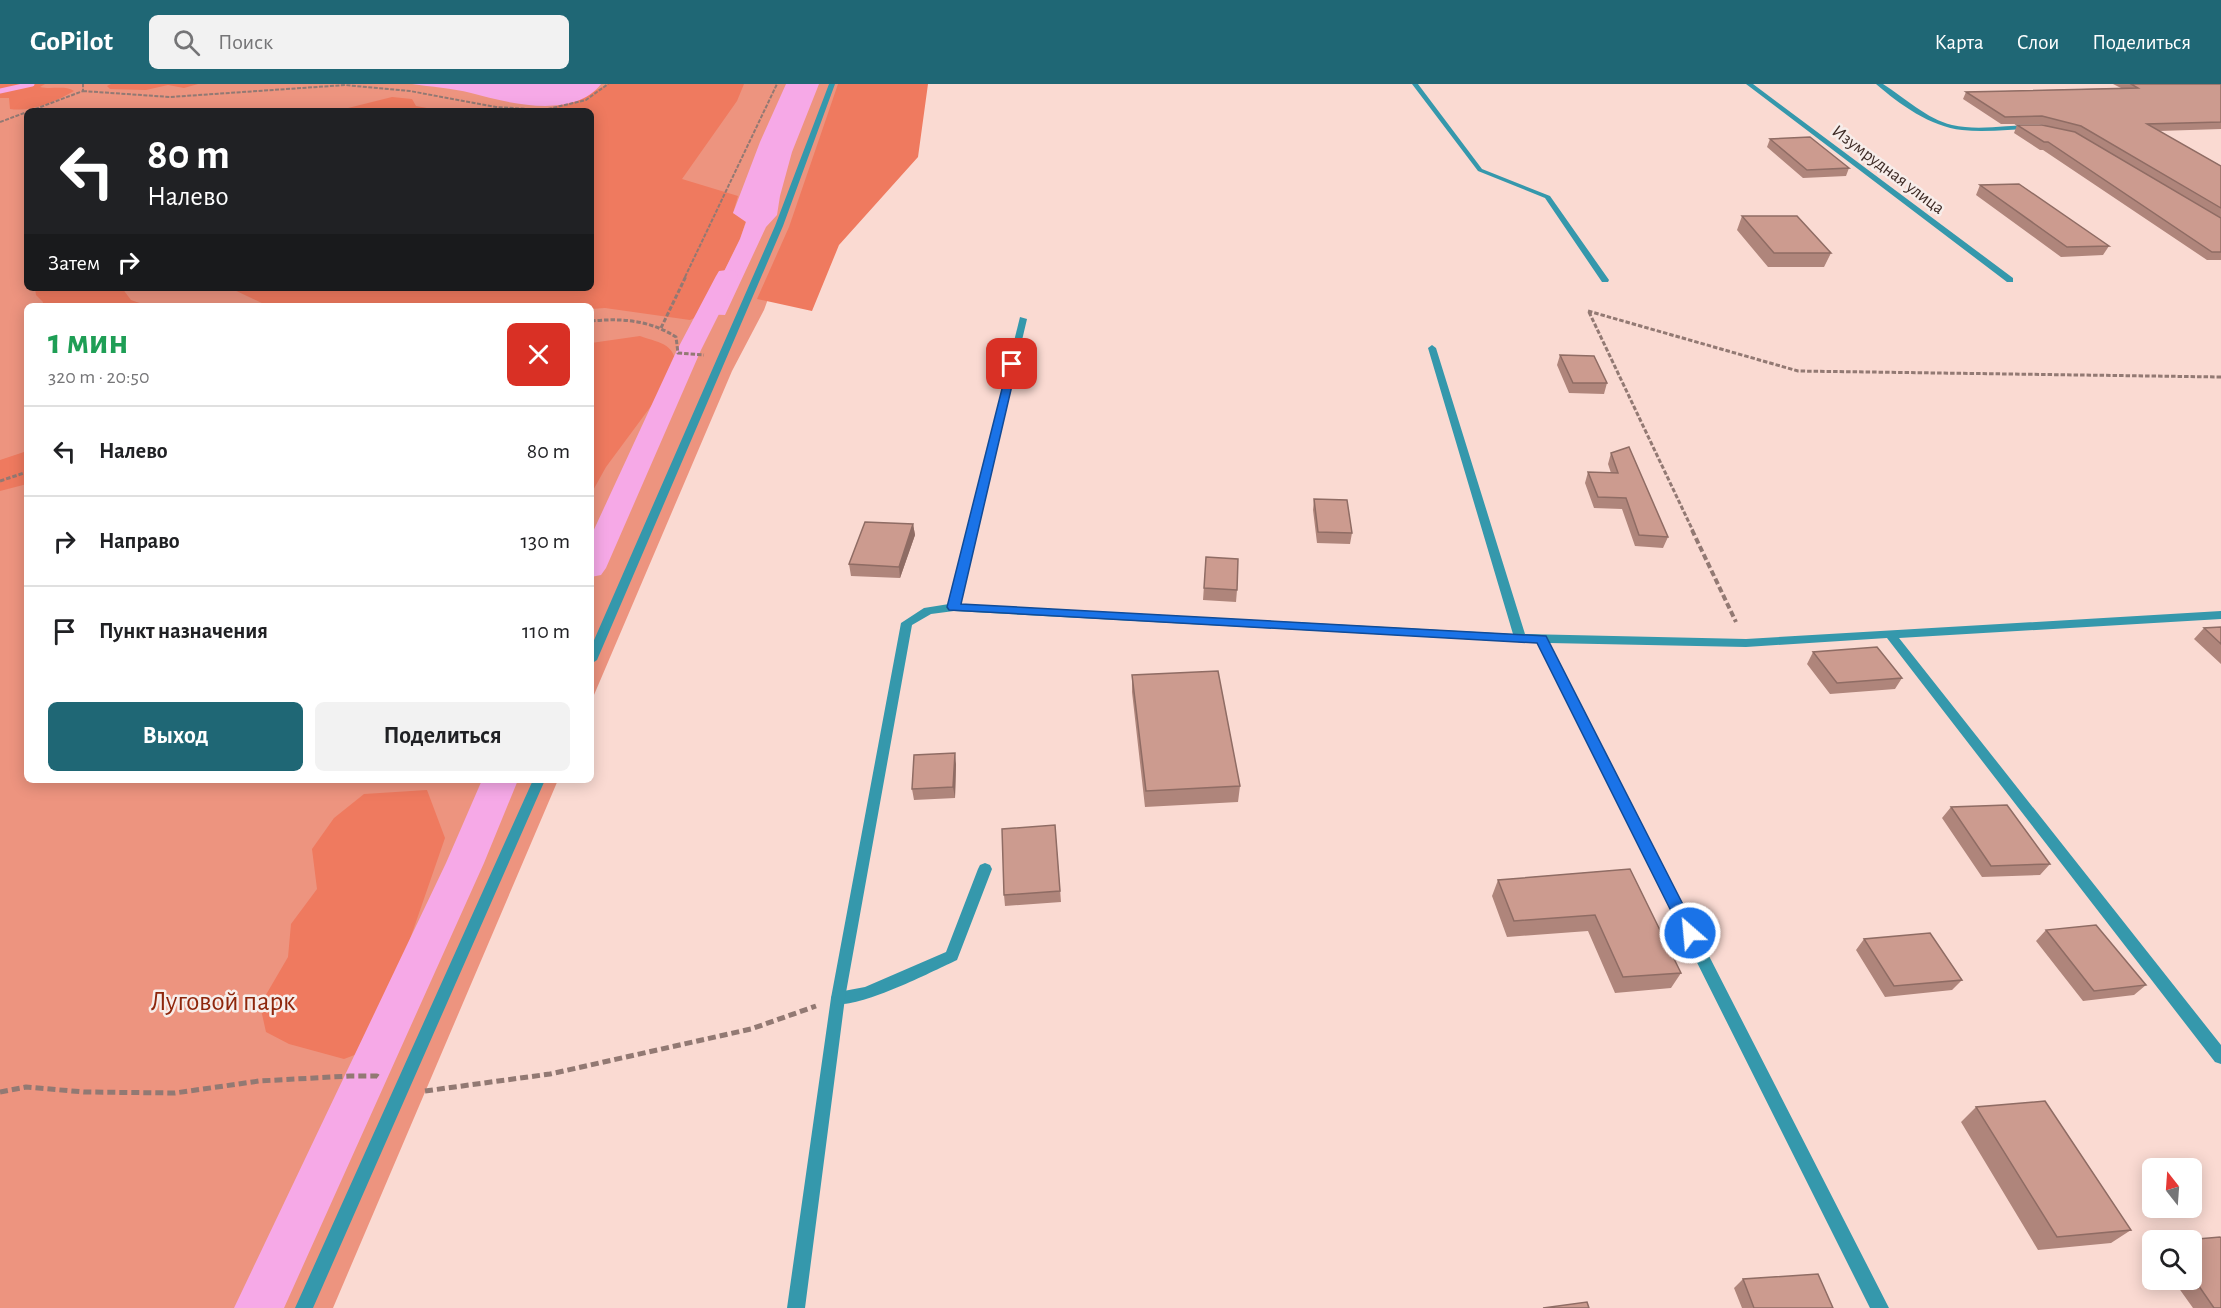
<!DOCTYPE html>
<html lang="ru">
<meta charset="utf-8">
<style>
:root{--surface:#fff;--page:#f2f2f2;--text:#202124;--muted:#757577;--line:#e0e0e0;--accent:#1f6775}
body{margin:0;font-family:"Alegreya Sans",sans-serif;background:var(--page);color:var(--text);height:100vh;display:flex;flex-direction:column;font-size:22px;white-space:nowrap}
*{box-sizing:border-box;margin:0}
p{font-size:20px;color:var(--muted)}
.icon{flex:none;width:33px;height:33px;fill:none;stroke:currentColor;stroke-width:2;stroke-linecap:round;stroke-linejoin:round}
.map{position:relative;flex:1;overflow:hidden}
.details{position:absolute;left:24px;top:219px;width:570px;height:480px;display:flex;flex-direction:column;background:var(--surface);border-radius:9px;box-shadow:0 3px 15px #0003}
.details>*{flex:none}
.guide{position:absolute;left:24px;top:24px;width:570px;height:183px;border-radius:9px;box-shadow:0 3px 15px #0003;background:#202124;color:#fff;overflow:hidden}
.needle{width:39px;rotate:343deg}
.fabs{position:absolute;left:2142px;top:1074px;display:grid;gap:12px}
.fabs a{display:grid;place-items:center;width:60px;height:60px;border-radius:9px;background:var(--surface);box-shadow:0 3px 15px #0003;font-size:30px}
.pin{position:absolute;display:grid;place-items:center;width:51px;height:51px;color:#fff;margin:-26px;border-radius:12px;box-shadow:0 3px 9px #0006}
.me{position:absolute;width:66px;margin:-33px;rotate:333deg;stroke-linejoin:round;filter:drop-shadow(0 0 4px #0008)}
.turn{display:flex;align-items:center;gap:21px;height:126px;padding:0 24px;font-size:27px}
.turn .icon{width:78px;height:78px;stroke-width:2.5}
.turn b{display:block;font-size:42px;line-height:51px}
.then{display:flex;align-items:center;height:57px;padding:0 24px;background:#0003;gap:12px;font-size:22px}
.round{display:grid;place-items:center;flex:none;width:63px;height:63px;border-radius:9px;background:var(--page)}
.summary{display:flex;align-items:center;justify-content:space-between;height:102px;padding:0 24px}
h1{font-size:36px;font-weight:700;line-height:45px;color:#1e9e55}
.cta{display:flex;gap:12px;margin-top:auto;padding:12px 24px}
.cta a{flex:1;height:69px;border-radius:9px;background:var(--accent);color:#fff;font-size:24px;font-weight:700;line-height:69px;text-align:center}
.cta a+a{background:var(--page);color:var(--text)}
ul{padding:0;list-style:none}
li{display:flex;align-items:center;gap:18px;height:90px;padding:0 24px;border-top:2px solid var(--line)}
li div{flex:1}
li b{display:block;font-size:22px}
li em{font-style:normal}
header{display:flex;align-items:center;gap:36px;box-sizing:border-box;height:84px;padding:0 30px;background:var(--accent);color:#fff}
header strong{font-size:28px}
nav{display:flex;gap:33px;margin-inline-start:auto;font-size:21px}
.search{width:420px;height:54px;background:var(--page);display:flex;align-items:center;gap:15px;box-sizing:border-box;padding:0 21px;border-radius:9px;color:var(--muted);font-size:22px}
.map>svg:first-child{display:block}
.green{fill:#ed947f;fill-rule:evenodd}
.forest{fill:#ef7a5f}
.water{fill:#f6a9e7}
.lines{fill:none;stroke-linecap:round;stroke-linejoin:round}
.stream{stroke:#f6a9e7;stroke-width:5}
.canal{fill:#f6a9e7;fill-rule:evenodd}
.path-far3{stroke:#927973;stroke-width:2;stroke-dasharray:4 1.5;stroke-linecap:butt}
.path-far2{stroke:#927973;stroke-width:3;stroke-dasharray:4.5 2;stroke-linecap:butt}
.path-far1{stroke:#927973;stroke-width:4;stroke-dasharray:6 3;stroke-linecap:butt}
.path{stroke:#927973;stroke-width:5;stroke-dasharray:8 4;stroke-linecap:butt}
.lane{fill:#3598ac;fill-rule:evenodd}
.street{fill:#3598ac;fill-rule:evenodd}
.wall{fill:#af857b}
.shaded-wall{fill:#8f6c64}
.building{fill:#cc9b8f;stroke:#8f6c64;stroke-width:1.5}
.route{fill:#1a73e8;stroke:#114b97;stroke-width:1.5}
.labels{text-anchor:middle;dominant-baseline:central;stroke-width:5;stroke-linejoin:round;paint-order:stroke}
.far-street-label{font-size:18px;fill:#3d2a25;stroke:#f7edea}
.near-park-label{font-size:27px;fill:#8e260c;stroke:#f7edea}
</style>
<header>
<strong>GoPilot</strong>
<div class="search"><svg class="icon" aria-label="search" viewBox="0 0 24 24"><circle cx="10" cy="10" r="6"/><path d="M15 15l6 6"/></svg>Поиск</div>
<nav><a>Карта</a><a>Слои</a><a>Поделиться</a></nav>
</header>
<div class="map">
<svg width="2221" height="1224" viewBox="0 0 2221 1224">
<rect width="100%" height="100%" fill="#fadad2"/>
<path class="green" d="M0 0H841L810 99 764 226 732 287 591 618V222H27V696H558L333 1224H0ZM27 27H591V204H27Z"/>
<path class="forest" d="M0 0H45L40 3C50 6 65 1 74 7 55 18 32 28 10 25L9 14H0Z
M111 0H198L184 4 168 1 146 6 110 5 107 2Z
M608 0H744L737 17 682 95 738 112 733 129 746 137 740 155 703 230 690 236 605 224 591 225V222H268L230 204H591V27H538L576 17Z
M838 0H928L918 73 839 161 812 227 757 215 789 143Z
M392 13 412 15 416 22 443 27H336Z
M35 204H122L131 216 148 222H42L43 218 36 211Z
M640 252C663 260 675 259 677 287L606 383 591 410V259Z
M27 367V400L0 407V376Z
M427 706 445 754 399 887 365 967 344 975 289 960 266 948 260 921 288 873 291 840 317 805 312 765 334 734 364 710Z"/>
<path class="water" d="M412 0H601C573 36 508 19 471 9 452 4 431 3 412 0Z
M786 0H819L792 68 780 112 777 131 766 143 725 231 703 230 740 155 746 138 733 129 760 58Z"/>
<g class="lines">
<path class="stream" d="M0 7 32 0"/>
<path class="canal" d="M727 186 735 187 738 192 701 266 606 484 601 491 591 493V452L677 266 716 192 719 187Z
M482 696H518L484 779 284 1224H234L446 779Z"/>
<path class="path-far3" d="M83 7 170 13 345 1 410 7 496 23 544 26 586 16 608 0
M30 27 83 7V0
M0 38 27 28
M685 193 777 0"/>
<path class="path-far2" d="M1588 227 1798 287 2221 293
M1589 228 1693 447
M591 237C621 234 650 236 676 253L678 269 704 271
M661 244 686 192
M0 397 27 388"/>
<path class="path-far1" d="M1692 446 1736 538"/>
<path class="path" d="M425 1007 550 990 751 945 816 922
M0 1008 26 1003 84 1008 175 1009 259 997 350 992H377L381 995"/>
<path class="lane" d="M829 0H835L783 142 597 576 591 580V563L775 142Z
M1412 0H1418L1482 85 1550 112 1609 196 1608 198H1602L1545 114 1478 87Z
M1876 0H1883C1905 14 1927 35 1952 41 1978 47 2007 41 2033 41L2036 43 2033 45C2010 45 1986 49 1962 46 1931 43 1899 20 1876 0Z
M533 696H545L313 1224H295Z
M985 779 990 781 992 785 957 876C933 887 856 927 833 919L831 914 833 909 865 903 946 868 978 785 980 781Z"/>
<path class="street" d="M1746 0H1753L2013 194V198H2007Z
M1020 233 1027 235 960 520 1513 550 1428 264 1432 261 1436 264 1525 550 1746 555 2221 527V535L1899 554 2221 961V980L2215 978 1887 554 1746 563 1549 559 1889 1224H1870L1537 559 954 527 931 530 912 541 845 914 805 1224H787L831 914 901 539 924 524 949 520Z"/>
</g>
<path class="wall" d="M2113 0H2221V45L2159 47 2221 82V176H2207L2043 66H2040L2014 49 2017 41H2045L2039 40H2001L1963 15 1966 8 2121 4Z
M1770 55 1849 84 1846 92 1803 94 1767 63Z
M1980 101 2109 162 2103 171 2061 173 1976 111Z
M1742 132 1831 169 1824 183H1768L1737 146Z
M1560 271 1607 299 1604 310 1569 309 1557 281Z
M1611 369 1668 453 1663 464 1635 462 1622 425 1594 424 1585 399 1588 388 1611 389 1608 380Z
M1314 415 1352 449 1350 460 1317 459 1313 426Z
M913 440 915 451 900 494 851 492 849 480Z
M1206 473 1237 506 1236 518 1203 516Z
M2221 543V580L2194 555 2204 544Z
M1813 568 1902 594 1895 605 1830 610 1807 580Z
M1132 591 1240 702 1238 718 1145 723 1132 608Z
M956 680 955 714 914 716 912 705Z
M1951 723 2050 780 2040 791 1982 793 1942 734Z
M1055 741 1061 818 1005 822 1004 811Z
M1630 785 1681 889 1671 904 1615 909 1588 847 1507 853 1492 812 1498 796Z
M2046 846 2146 901 2134 911 2083 917 2036 857Z
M1864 855 1962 896 1952 906 1885 913 1856 866Z
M1976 1023 2131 1146 2111 1159 2038 1166 1961 1038Z
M2192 1156 2221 1224H2193L2173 1196H2192Z
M1743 1195 1833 1224H1742L1734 1204Z"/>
<path class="shaded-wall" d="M913 440 915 451 900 494 899 483Z
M955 669 956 680 955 714 953 703Z"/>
<path class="building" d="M2131 0H2221V38L2147 40 2221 82V124L2081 42 2042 32 2005 33 1966 8 2138 4Z
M2017 41H2042L2075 48 2221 134V168H2212L2048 58H2044Z
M1810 53 1849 84 1807 86 1770 55Z
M2019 100 2109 162 2067 163 1980 101Z
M1742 132H1797L1831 169H1774Z
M1560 271 1594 272 1607 299H1573Z
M1629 363 1668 453 1639 451 1626 414 1598 413 1588 388 1618 389 1611 369Z
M1314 415 1347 416 1352 449 1318 448Z
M865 438 913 440 899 483 849 480Z
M1206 473 1238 475 1237 506 1204 504Z
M2221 543V560L2204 544Z
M1877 563 1902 594 1837 599 1813 568Z
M1218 587 1240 702 1146 707 1132 591Z
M955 669 953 703 912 705 914 671Z
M2007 721 2050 780 1991 782 1951 723Z
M1055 741 1060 807 1004 811 1002 745Z
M1630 785 1681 889 1623 893 1595 831 1514 837 1498 796Z
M2096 841 2146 901 2094 907 2046 846Z
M1930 849 1962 896 1894 902 1864 855Z
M2045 1017 2131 1146 2057 1153 1976 1023Z
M2220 1153 2221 1154V1224H2214L2192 1192V1156H2186Z
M1818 1190 1833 1224H1754L1743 1195Z
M1587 1218 1589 1224H1543Z"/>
<path class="route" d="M1009 277 1017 280 961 520 1546 552 1695 844 1698 849 1695 853 1690 855 1684 853 1537 559 949 526 947 523Z"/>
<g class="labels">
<g class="far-street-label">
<text transform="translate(1888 86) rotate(37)">Изумрудная улица</text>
</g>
<g class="near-park-label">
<text x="223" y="917">Луговой парк</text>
</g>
</g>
</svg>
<div class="fabs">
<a><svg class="needle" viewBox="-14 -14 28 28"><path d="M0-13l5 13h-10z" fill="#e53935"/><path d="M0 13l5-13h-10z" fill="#757577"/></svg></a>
<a><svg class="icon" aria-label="search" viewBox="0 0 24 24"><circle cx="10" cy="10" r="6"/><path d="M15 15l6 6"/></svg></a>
</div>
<div class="pin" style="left:1012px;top:280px;background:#d93025"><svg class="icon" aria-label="arrive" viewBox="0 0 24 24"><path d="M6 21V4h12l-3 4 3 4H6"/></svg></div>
<svg class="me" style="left:1690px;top:849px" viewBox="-20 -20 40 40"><circle r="17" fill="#1a73e8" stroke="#fff" stroke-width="3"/><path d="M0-11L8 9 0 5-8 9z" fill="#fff"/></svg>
<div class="guide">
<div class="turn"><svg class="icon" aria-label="left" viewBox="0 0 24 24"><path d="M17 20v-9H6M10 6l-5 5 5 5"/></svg><div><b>80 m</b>Налево</div></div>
<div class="then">Затем<svg class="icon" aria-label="right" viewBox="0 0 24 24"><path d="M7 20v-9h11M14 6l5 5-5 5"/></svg></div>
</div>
<section class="details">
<div class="summary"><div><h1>1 мин</h1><p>320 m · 20:50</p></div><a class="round" style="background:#d93025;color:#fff"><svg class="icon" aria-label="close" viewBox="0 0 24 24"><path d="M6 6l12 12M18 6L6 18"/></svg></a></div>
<ul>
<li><svg class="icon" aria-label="left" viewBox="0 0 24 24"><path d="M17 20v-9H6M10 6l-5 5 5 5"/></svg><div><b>Налево</b></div><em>80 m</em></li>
<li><svg class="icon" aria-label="right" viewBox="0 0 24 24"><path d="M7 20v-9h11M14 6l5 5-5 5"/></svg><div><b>Направо</b></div><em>130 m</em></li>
<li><svg class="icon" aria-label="arrive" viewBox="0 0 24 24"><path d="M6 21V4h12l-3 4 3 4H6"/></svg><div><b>Пункт назначения</b></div><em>110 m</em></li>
</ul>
<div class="cta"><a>Выход</a><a>Поделиться</a></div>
</section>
</div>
